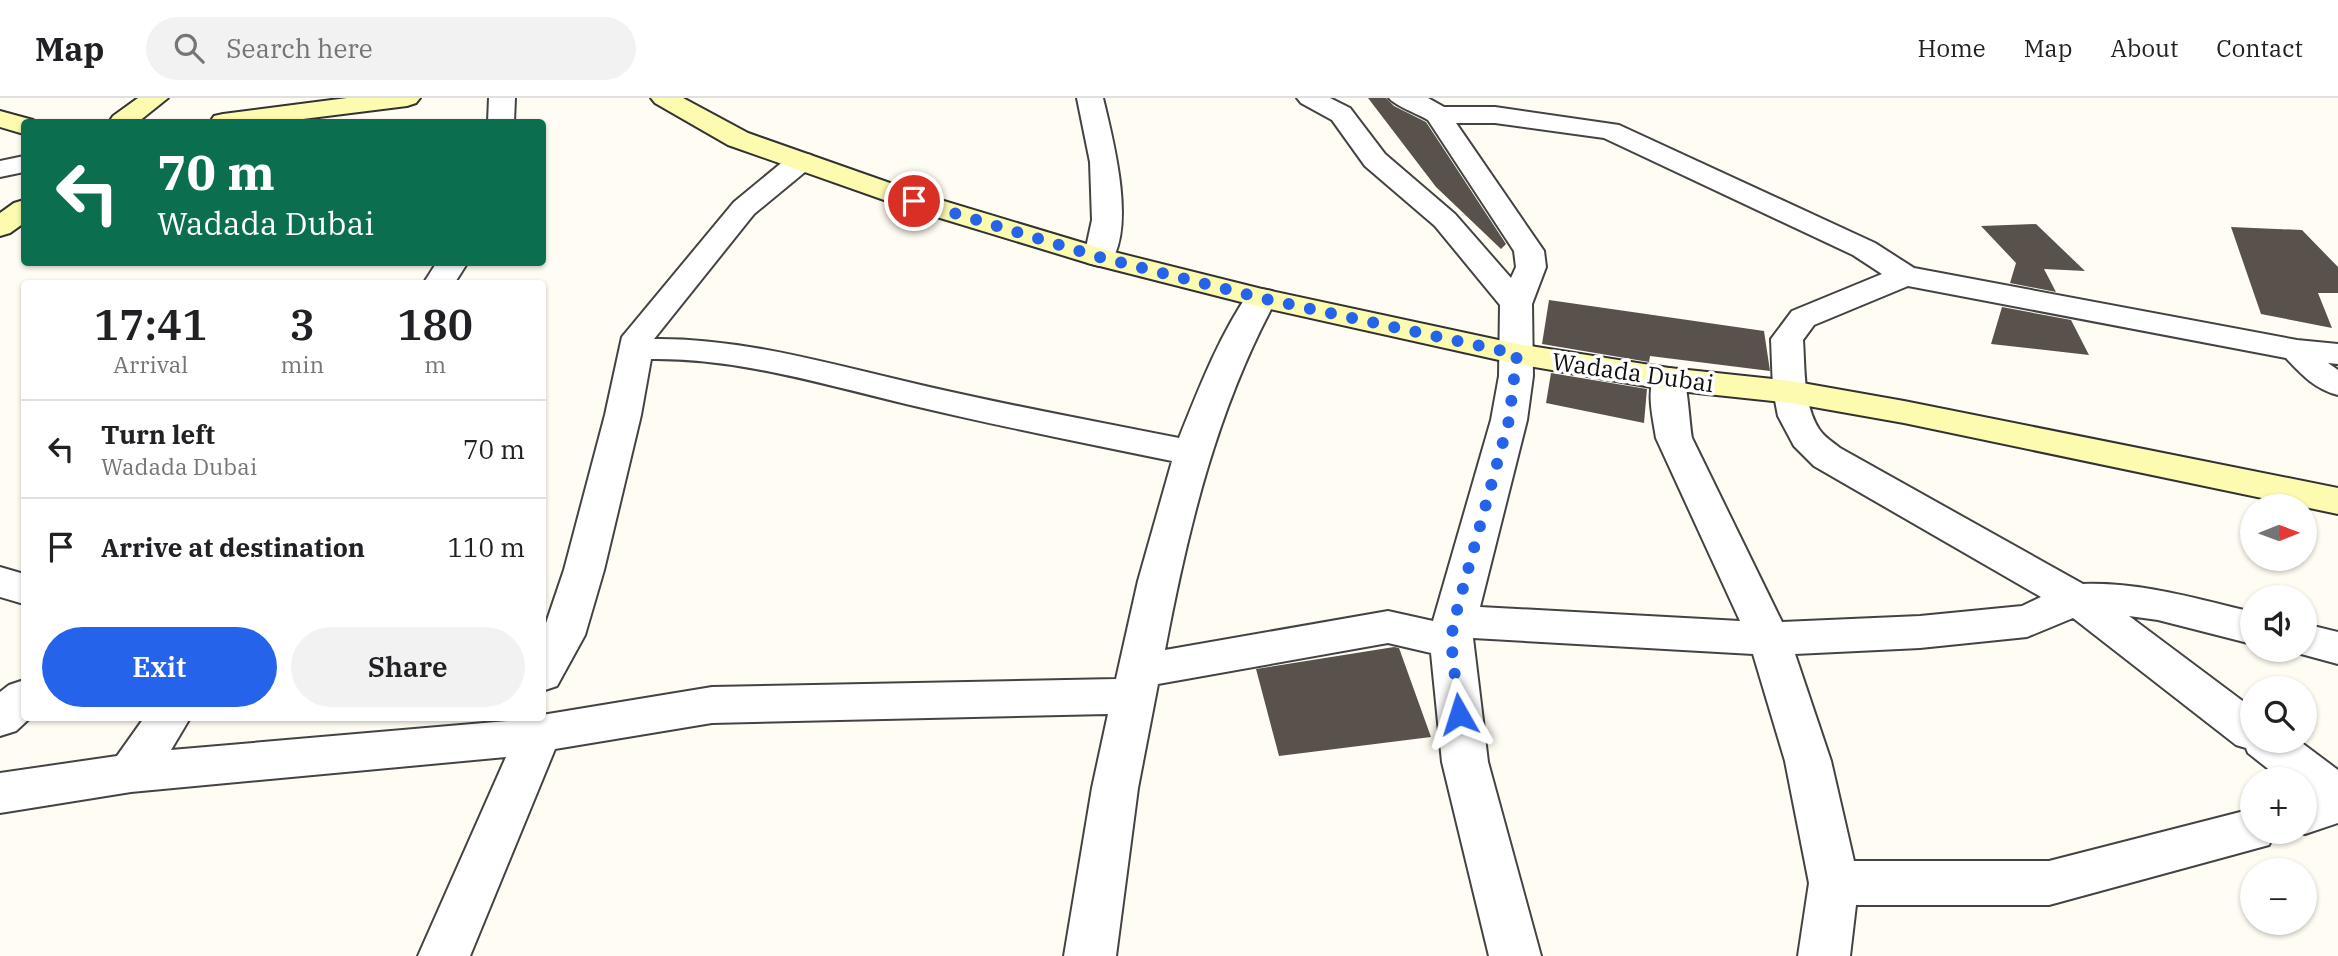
<!DOCTYPE html>
<meta charset="utf-8">
<style>
:root{--surface:#fff;--page:#f2f2f2;--text:#202124;--muted:#757577;--line:#e0e0e0;--accent:#2563eb}
body{margin:0;font-family:"IBM Plex Serif",serif;background:var(--page);color:var(--text);height:100vh;display:flex;flex-direction:column;font-size:26px;white-space:nowrap}
*{box-sizing:border-box;margin:0}
p{font-size:23px;color:var(--muted)}
.icon{flex:none;width:38px;height:38px;fill:none;stroke:currentColor;stroke-width:2;stroke-linecap:round;stroke-linejoin:round}
.map{position:relative;flex:1;overflow:hidden}
.panel{position:absolute;left:21px;top:182px;width:525px;height:441px;display:flex;flex-direction:column;background:var(--surface);border-radius:7px;box-shadow:0 2px 5px #0004}
.panel>*{flex:none}
.guide{position:absolute;left:21px;top:21px;width:525px;height:147px;border-radius:7px;box-shadow:0 2px 5px #0004;background:#0b6e4f;color:#fff;overflow:hidden}
.needle{width:46px;rotate:89deg}
.controls{position:absolute;left:2240px;top:396px;display:grid;gap:14px}
.controls a{display:grid;place-items:center;width:77px;height:77px;border-radius:50%;background:var(--surface);box-shadow:0 2px 5px #0004;font-size:35px}
.pin{position:absolute;display:grid;place-items:center;width:60px;height:60px;color:#fff;margin:-30px;border:4px solid #fff;border-radius:50%;box-shadow:0 2px 7px #0007}
.me{position:absolute;width:77px;margin:-38px;rotate:354deg;stroke-linejoin:round;filter:drop-shadow(0 0 5px #0008)}
.turn{display:flex;align-items:center;gap:24px;height:147px;padding:0 21px;font-size:32px}
.turn .icon{width:91px;height:91px;stroke-width:2.5}
.turn b{display:block;font-size:49px;line-height:60px}
.eta{display:flex;justify-content:space-evenly;align-items:center;height:119px;text-align:center}
.eta b{font-size:42px;font-weight:600;line-height:49px}
.cta{display:flex;gap:14px;margin-top:auto;padding:14px 21px}
.cta a{flex:1;height:80px;border-radius:42px;background:var(--accent);color:#fff;font-size:28px;font-weight:600;line-height:80px;text-align:center}
.cta a+a{background:var(--page);color:var(--text)}
ul{padding:0;list-style:none}
li{display:flex;align-items:center;gap:21px;height:98px;padding:0 21px;border-top:2px solid var(--line)}
li div{flex:1}
li b{display:block;font-size:26px}
li em{font-style:normal}
header{display:flex;align-items:center;gap:42px;box-sizing:border-box;height:98px;padding:0 35px;background:var(--surface);border-bottom:2px solid var(--line)}
header strong{font-size:33px}
nav{display:flex;gap:38px;margin-inline-start:auto;font-size:24px}
.search{width:490px;height:63px;background:var(--page);display:flex;align-items:center;gap:18px;box-sizing:border-box;padding:0 24px;border-radius:38px;color:var(--muted);font-size:26px}
.map>svg:first-child{display:block}
.building{fill:#59524c}
.lines{fill:none;stroke-linecap:round;stroke-linejoin:round}
.street-casing{stroke:#434343;stroke-width:4}
.secondary-casing{stroke:#323232;stroke-width:4}
.street{fill:#fff;fill-rule:evenodd}
.secondary{fill:#fdfbb0;fill-rule:evenodd}
.route{stroke:#2563eb;stroke-width:12;stroke-dasharray:0 21.6}
.labels{text-anchor:middle;dominant-baseline:central;stroke-width:7;stroke-linejoin:round;paint-order:stroke}
.street-label{font-size:24px;fill:#101010;stroke:#fff}
</style>
<header>
<strong>Map</strong>
<div class="search"><svg class="icon" aria-label="search" viewBox="0 0 24 24"><circle cx="10" cy="10" r="6"/><path d="M15 15l6 6"/></svg>Search here</div>
<nav><a>Home</a><a>Map</a><a>About</a><a>Contact</a></nav>
</header>
<div class="map">
<svg width="2338" height="858" viewBox="0 0 2338 858">
<rect width="100%" height="100%" fill="#fffdf3"/>
<path class="building" d="M1368 0H1386L1394 8 1426 24 1506 146 1501 151 1436 89Z
M2036 126 2085 173 2044 171 2056 194 2010 185 2016 165 1981 128Z
M2231 129 2302 132 2338 169V195H2318L2332 230 2261 216Z
M1549 202 1764 233 1770 273 1650 258 1649 264 1542 246Z
M2002 209 2071 222 2089 257 1991 246Z
M1551 275 1647 291 1644 325 1546 305Z
M1394 549 1399 550 1431 639 1279 658 1256 571Z"/>
<g class="lines">
<defs>
<path id="street" d="M489 0H515L514 24H488Z
M1077 0H1103C1113 42 1136 128 1110 165L1099 168 1088 165 1084 159 1092 122 1090 64Z
M1297 0H1330L1350 10 1385 56 1455 116 1511 180 1516 169 1514 153 1428 22C1418 16 1394 7 1389 0H1428L1444 9H1495L1619 27 1875 145 1914 170 2297 242 2338 246V266L2328 265 2338 272V297C2315 291 2302 277 2286 260L1908 188 1814 227 1803 242C1805 270 1803 306 1819 331 1824 339 1833 344 1840 350L2083 486C2141 484 2197 501 2252 514V546L2158 522 2129 518 2252 610V642H2298L2338 672V725L2305 736 2296 733H2305V681H2281L2248 655 2246 650 2236 647 2073 520 2027 539 1920 550 1795 556 1831 663 1854 763H2049L2252 711V733H2275L2269 747 2049 807H1856L1850 858H1798L1809 785 1785 663 1753 556 1473 540 1488 664 1541 858H1489L1442 664 1431 555 1388 545 1158 586 1138 690 1116 858H1064L1092 690 1108 616 712 625 555 651 470 858H418L506 659 131 694 0 715V675L117 658 144 620H190L171 652 542 620V617L712 589 1116 581 1138 483 1172 363C1083 345 994 327 906 306 822 286 738 260 651 261L641 317 604 472 585 537 557 588 542 593V537L564 472 605 317 622 239 734 104 791 57 801 55 811 57 815 63 811 69 754 116 654 241C739 240 822 264 904 283 995 305 1088 322 1179 340 1199 290 1219 238 1250 193L1261 191 1272 193 1277 200C1217 310 1188 430 1165 552L1388 513 1433 523 1491 322 1499 278 1500 207 1435 128 1365 68 1332 22 1301 5ZM1456 25H1495L1604 40 1853 157 1882 176 1792 213 1771 241 1773 292 1778 318 1794 348 1814 368 2041 499 2022 508 1920 518 1782 524 1692 340C1689 324 1688 284 1681 273L1669 270 1657 273C1645 291 1653 320 1656 340L1740 523 1480 509 1527 322 1533 278 1532 206 1546 169 1544 153Z
M24 58V74L0 79V63Z
M437 164H468L454 186H423Z
M0 469 24 476V506L0 499Z
M2305 526 2338 534V566L2290 553 2289 551H2305Z
M24 582V620H30L16 633 0 638V594L9 587Z"/>
<path id="secondary" d="M138 0H168L138 24H109L113 18Z
M347 0H420L416 5 407 8 279 24H210L214 18 223 16Z
M651 0H683L748 35 924 97 1110 153 1262 191 1517 246 1669 270 1791 283 1904 303 2338 390V416L1904 325 1791 305 1669 292 1517 266 1261 209 1088 165 904 109 728 47 655 5Z
M0 13 33 22 35 24H24V36L0 29Z
M24 102V125L10 135 0 138V115L14 105Z"/>
</defs>
<use href="#street" class="street-casing"/>
<use href="#secondary" class="secondary-casing"/>
<use href="#street" class="street"/>
<use href="#secondary" class="secondary"/>
</g>
<g class="lines">
<path class="route" d="M914 103 1099 159 1261 200 1517 256 1509 322 1454 523 1451 542 1459 616"/>
</g>
<g class="labels">
<g class="street-label">
<text transform="translate(1633 274) rotate(8)">Wadada Dubai</text>
</g>
</g>
</svg>
<div class="controls">
<a><svg class="needle" viewBox="-14 -14 28 28"><path d="M0-13l5 13h-10z" fill="#e53935"/><path d="M0 13l5-13h-10z" fill="#757577"/></svg></a>
<a><svg class="icon" aria-label="sound" viewBox="0 0 24 24"><path d="M4 9h4l5-4v14l-5-4H4zM17 9q2 3 0 6"/></svg></a>
<a><svg class="icon" aria-label="search" viewBox="0 0 24 24"><circle cx="10" cy="10" r="6"/><path d="M15 15l6 6"/></svg></a>
<a>+</a>
<a>−</a>
</div>
<div class="pin" style="left:914px;top:103px;background:#d93025"><svg class="icon" aria-label="arrive" viewBox="0 0 24 24"><path d="M6 21V4h12l-3 4 3 4H6"/></svg></div>
<svg class="me" style="left:1459px;top:616px" viewBox="-20 -20 40 40"><path d="M0-17L14 15 0 8-14 15z" fill="#2563eb" stroke="#fff" stroke-width="4"/></svg>
<div class="guide">
<div class="turn"><svg class="icon" aria-label="left" viewBox="0 0 24 24"><path d="M17 20v-9H6M10 6l-5 5 5 5"/></svg><div><b>70 m</b>Wadada Dubai</div></div>
</div>
<section class="panel">
<div class="eta">
<div><b>17:41</b><p>Arrival</p></div>
<div><b>3</b><p>min</p></div>
<div><b>180</b><p>m</p></div>
</div>
<ul>
<li><svg class="icon" aria-label="left" viewBox="0 0 24 24"><path d="M17 20v-9H6M10 6l-5 5 5 5"/></svg><div><b>Turn left</b><p>Wadada Dubai</p></div><em>70 m</em></li>
<li><svg class="icon" aria-label="arrive" viewBox="0 0 24 24"><path d="M6 21V4h12l-3 4 3 4H6"/></svg><div><b>Arrive at destination</b></div><em>110 m</em></li>
</ul>
<div class="cta"><a>Exit</a><a>Share</a></div>
</section>
</div>
